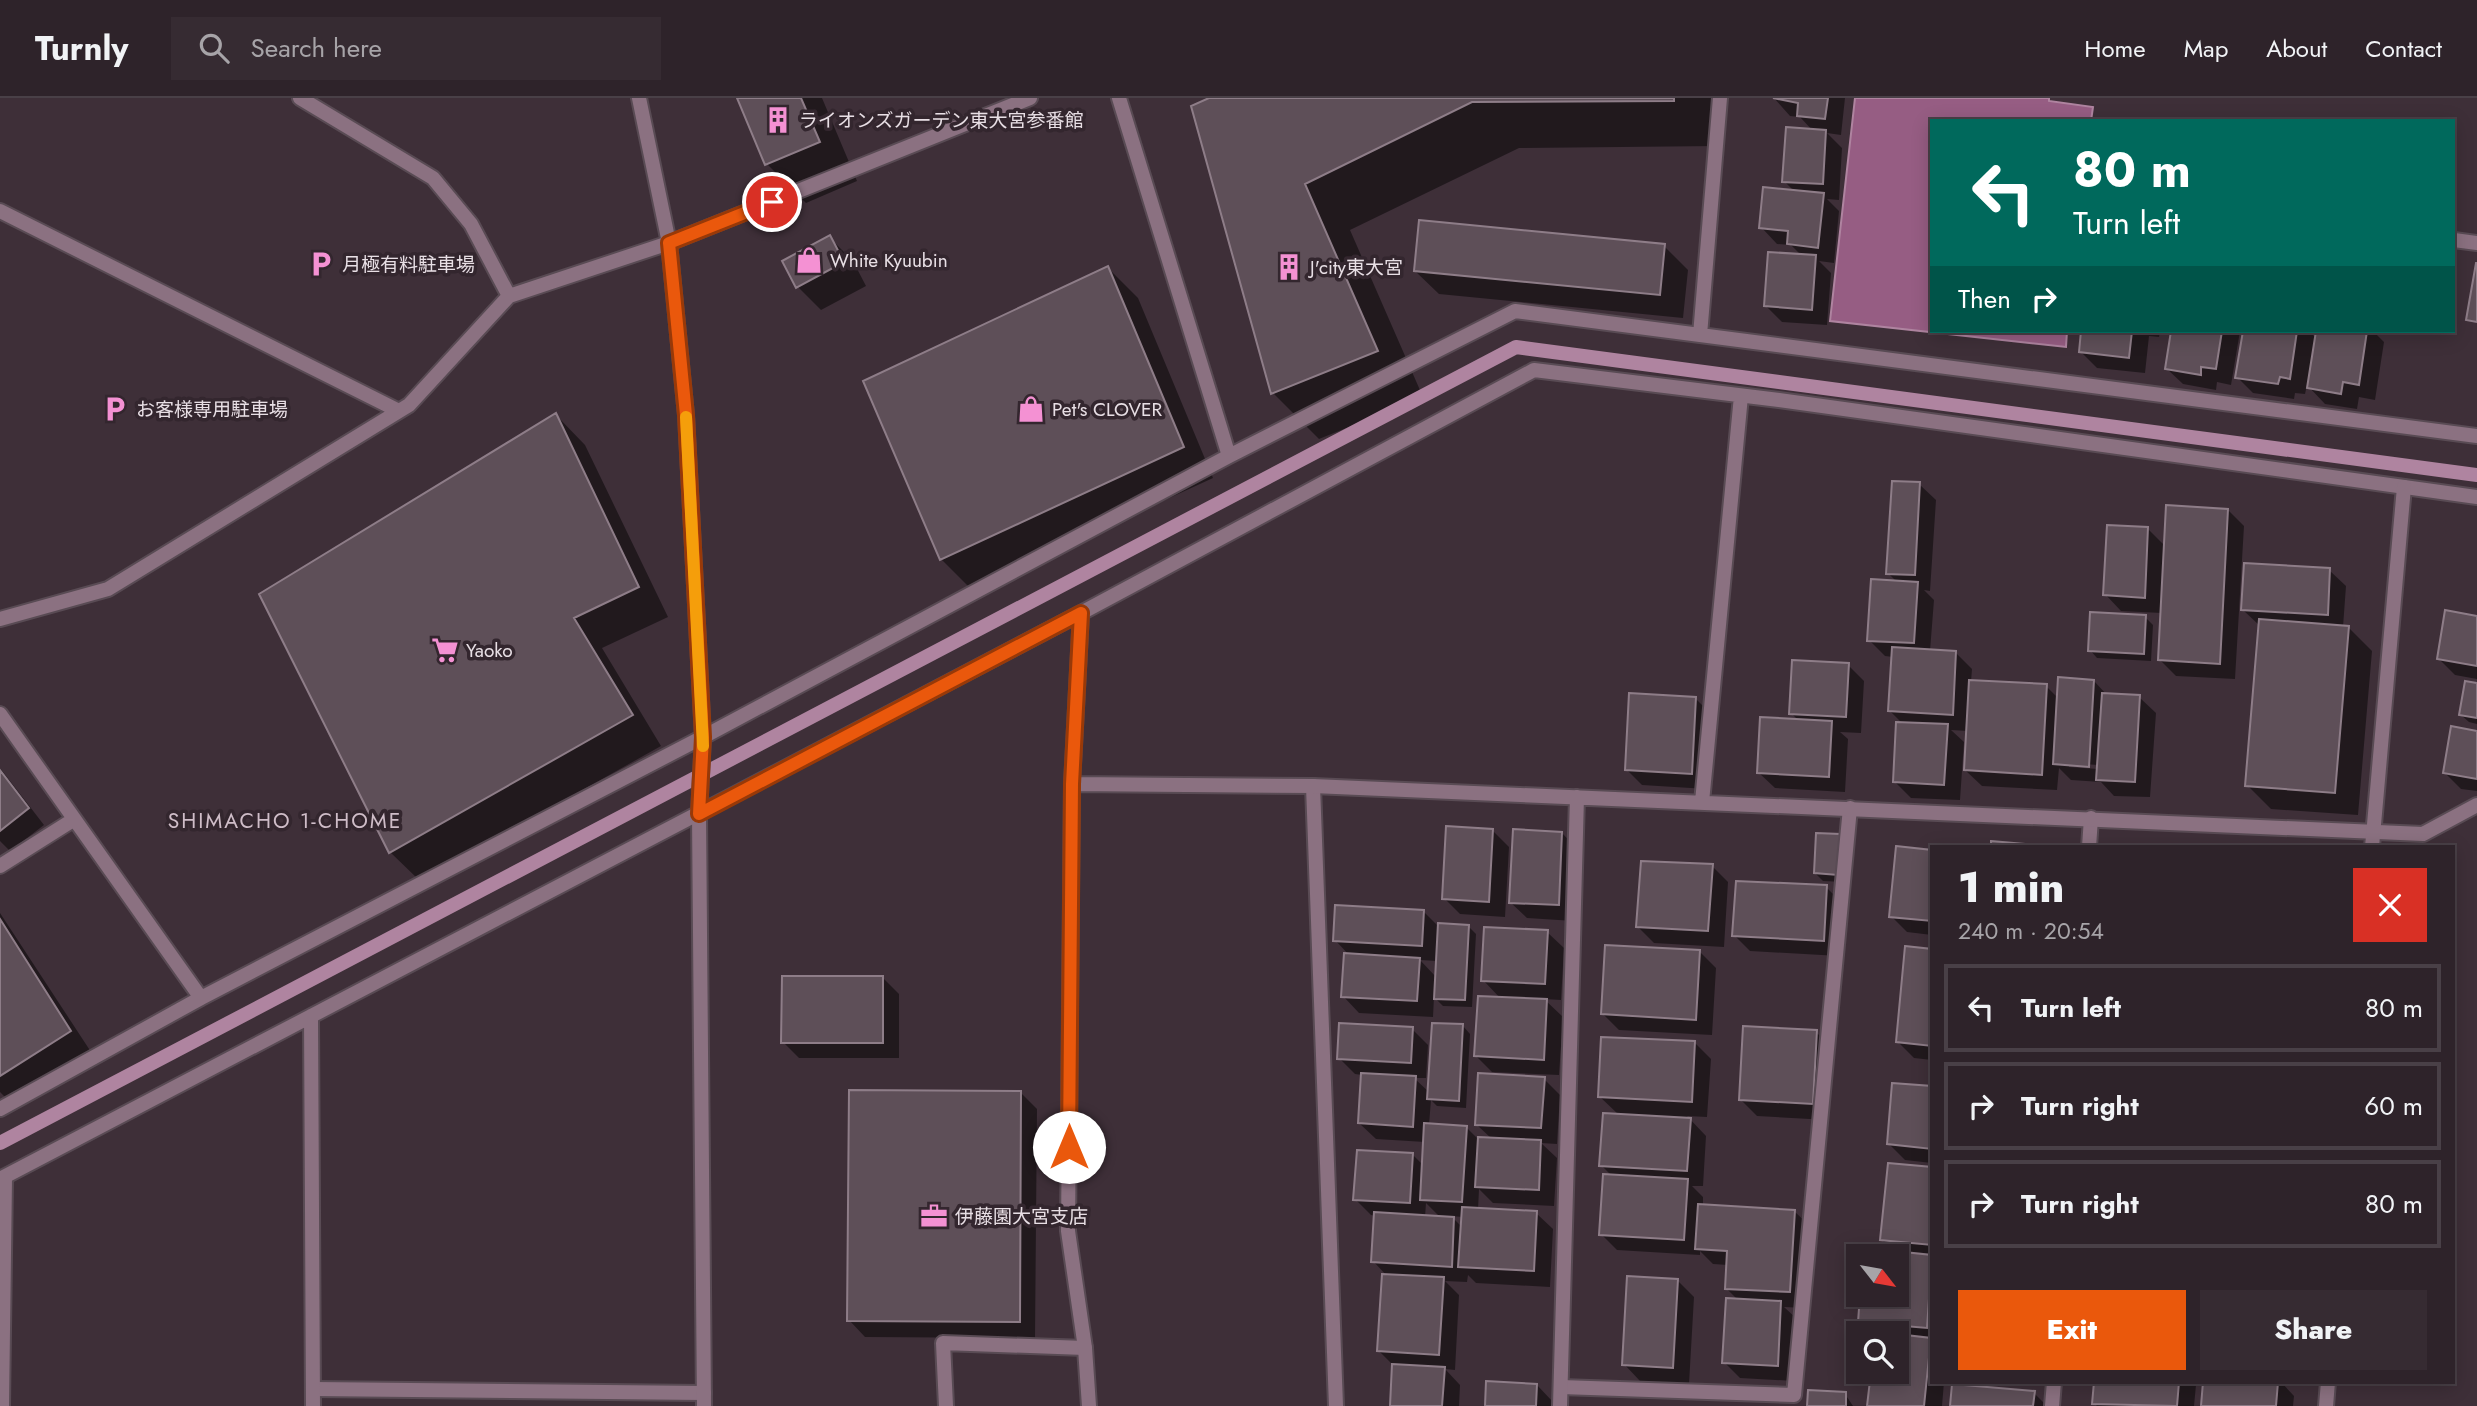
<!DOCTYPE html>
<meta charset="utf-8">
<style>
:root{--surface:#2e232a;--page:#362b32;--text:#f1f3f6;--muted:#a7a4a8;--line:#494047;--accent:#ea580c}
body{margin:0;font-family:Jost,"Noto Sans JP",sans-serif;background:var(--page);color:var(--text);height:100vh;display:flex;flex-direction:column;font-size:26px;white-space:nowrap}
*{box-sizing:border-box;margin:0}
p{font-size:23px;color:var(--muted)}
.icon{flex:none;width:38px;height:38px;fill:none;stroke:currentColor;stroke-width:2;stroke-linecap:round;stroke-linejoin:round}
.map{position:relative;flex:1;overflow:hidden}
.sheet{position:absolute;left:1930px;top:747px;width:525px;height:539px;display:flex;flex-direction:column;background:var(--surface);border-radius:0px;box-shadow:0 4px 18px #0003,0 0 0 2px var(--line)}
.sheet>*{flex:none}
.banner{position:absolute;left:1930px;top:21px;width:525px;height:214px;border-radius:0px;box-shadow:0 4px 18px #0003,0 0 0 2px var(--line);background:#00695c;color:#fff;overflow:hidden}
.needle{width:46px;rotate:121deg}
.fabs{position:absolute;left:1846px;top:1146px;display:grid;gap:14px}
.fabs a{display:grid;place-items:center;width:63px;height:63px;border-radius:0px;background:var(--surface);box-shadow:0 4px 18px #0003,0 0 0 2px var(--line);font-size:35px}
.pin{position:absolute;display:grid;place-items:center;width:60px;height:60px;color:#fff;margin:-30px;border:4px solid #fff;border-radius:50%;box-shadow:0 2px 7px #0007}
.me{position:absolute;width:77px;margin:-38px;rotate:0deg;stroke-linejoin:round;filter:drop-shadow(0 0 5px #0008)}
.turn{display:flex;align-items:center;gap:24px;height:147px;padding:0 28px;font-size:32px}
.turn .icon{width:91px;height:91px;stroke-width:2.5}
.turn b{display:block;font-size:49px;line-height:60px}
.then{display:flex;align-items:center;height:66px;padding:0 28px;background:#0003;gap:14px;font-size:26px}
.round{display:grid;place-items:center;flex:none;width:74px;height:74px;border-radius:0px;background:var(--page)}
.summary{display:flex;align-items:center;justify-content:space-between;height:119px;padding:0 28px}
h1{font-size:42px;font-weight:800;line-height:52px}
.button{display:flex;gap:14px;margin-top:auto;padding:14px 28px}
.button a{flex:1;height:80px;border-radius:0px;background:var(--accent);color:#fff;font-size:28px;font-weight:800;line-height:80px;text-align:center}
.button a+a{background:var(--page);color:var(--text)}
ul{padding:0;list-style:none}
li{display:flex;align-items:center;gap:21px;height:88px;margin:0 14px 10px;padding:0 14px;border:4px solid var(--line);border-radius:0px}
li div{flex:1}
li b{display:block;font-size:26px}
li em{font-style:normal}
header{display:flex;align-items:center;gap:42px;box-sizing:border-box;height:98px;padding:0 35px;background:var(--surface);border-bottom:2px solid var(--line)}
header strong{font-size:33px}
nav{display:flex;gap:38px;margin-inline-start:auto;font-size:24px}
.search{width:490px;height:63px;background:var(--page);display:flex;align-items:center;gap:18px;box-sizing:border-box;padding:0 24px;border-radius:0px;color:var(--muted);font-size:26px}
.map>svg:first-child{display:block}
.water{fill:#965d83;stroke:#af84a0;stroke-width:2}
.shadow{fill:#0007;fill-rule:evenodd}
.lines{fill:none;stroke-linecap:round;stroke-linejoin:round}
.stream{stroke:#af84a0;stroke-width:14}
.building{fill:#5e4f58;stroke:#8e7d88;stroke-width:2}
.service-casing{stroke:#594b54;stroke-width:18}
.minor-casing{stroke:#594b54;stroke-width:18}
.tertiary-casing{stroke:#594b54;stroke-width:18}
.service{stroke:#8b7181;stroke-width:14}
.minor{stroke:#8b7181;stroke-width:14}
.tertiary{stroke:#8b7181;stroke-width:14}
.route-casing{stroke:#983908;stroke-width:18}
.route{stroke:#ea580c;stroke-width:12}
.slow{stroke:#f59e0b;stroke-width:12}
.labels{text-anchor:middle;dominant-baseline:central;stroke-width:7;stroke-linejoin:round;paint-order:stroke}
.poi-label{font-size:19px;fill:#e8dfe5;stroke:#33262e;text-anchor:start}
.neighbourhood-label{font-size:21px;letter-spacing:2px;fill:#cfbdc8;stroke:#33262e}
</style>
<header>
<strong>Turnly</strong>
<div class="search"><svg class="icon" aria-label="search" viewBox="0 0 24 24"><circle cx="10" cy="10" r="6"/><path d="M15 15l6 6"/></svg>Search here</div>
<nav><a>Home</a><a>Map</a><a>About</a><a>Contact</a></nav>
</header>
<div class="map">
<svg width="2477" height="1308" viewBox="0 0 2477 1308">
<rect width="100%" height="100%" fill="#3e2f38"/>
<path class="water" d="M1855 0H2049V3L2093 9 2091 23H1932V233H2067L2066 249 1830 223Z"/>
<path class="shadow" d="M739 0H822L857 83 806 105 767 66Z
M1213 0H1713L1719 48 1519 50 1350 132 1423 299 1319 341 1273 295Z
M1774 0H1845L1841 37 1827 35 1842 50 1839 102 1827 101 1839 113 1834 165 1819 163 1831 175 1827 227 1782 224 1765 207 1802 158 1791 147 1777 146 1761 129 1795 94 1784 83 1813 33 1800 19 1790 18Z
M829 139 853 163 866 188 821 212 798 189Z
M1664 148 1688 172 1683 220 1439 196 1415 173Z
M1108 170 1138 200 1213 380 971 491 941 461Z
M2083 233H2160L2159 239 2149 238 2145 275 2097 270 2081 254Z
M2172 233H2240L2231 287 2217 284 2216 292 2183 286 2166 270Z
M2244 233H2309L2316 240 2318 233H2373L2384 244 2375 302 2359 299 2357 311 2325 306 2307 287 2305 296 2295 295 2294 301 2253 295 2237 279Z
M556 317 585 347 668 519 602 550 661 648 420 783 390 754Z
M1919 386 1936 402 1930 493 1924 492 1934 502 1930 553 1956 555 1972 571 1971 584 2046 588 2059 601 2094 583 2107 597 2139 599 2156 615 2150 699 2114 698 2101 684 2071 682 2059 670 2057 692 1982 688 1965 672 1968 633 1951 632 1964 644 1960 702 1911 700 1895 684 1903 626 1890 613 1893 559 1885 558 1869 542 1897 484 1888 475ZM2069 665 2098 667V671L2069 669Z
M2228 412 2244 428 2235 581 2176 578 2159 561 2162 515 2121 513 2105 496 2148 431 2166 449Z
M2329 472 2346 488 2343 529H2348L2372 553 2358 717 2271 711 2247 687 2260 528 2243 512Z
M2145 519 2153 527 2151 563 2097 560 2090 552Z
M2477 520V581L2455 577 2439 561Z
M1848 567 1864 583 1861 635 1840 634 1848 641 1845 694 1775 690 1758 674 1799 623 1791 615Z
M2477 586V626L2469 624 2461 617Z
M1696 601 1712 617 1707 691 1642 687 1626 671Z
M2477 635V693L2461 691 2445 675Z
M0 670 44 727 10 753 0 743Z
M1493 733 1509 749 1505 819 1460 816 1444 800Z
M1562 735 1578 752 1574 823 1527 820 1510 804Z
M1839 738 1847 746 1845 784 1823 783 1815 775Z
M1932 754V837L1907 834 1891 818Z
M1712 768 1728 784 1724 849 1654 845 1638 829Z
M1826 789 1842 805 1839 858 1750 853 1734 837Z
M1423 813 1439 829 1468 828 1476 836 1472 909 1443 908 1434 899 1433 919 1359 915 1343 898 1350 858 1335 842ZM1420 862 1437 863 1436 879Z
M0 815 93 957 14 1008 0 994Z
M1547 834 1564 850 1561 902 1544 901 1563 919 1559 977 1492 974 1476 958 1501 901 1483 882Z
M1932 852V962L1914 960 1898 944Z
M1700 854 1716 870 1712 937 1619 932 1602 915Z
M882 879 899 896V960H799L783 944Z
M1463 928 1470 936 1466 1010 1437 1008 1431 1002 1429 1027 1466 1029 1480 1043 1492 1041 1477 1027 1544 981 1560 997 1557 1046 1541 1045 1557 1060 1554 1108 1493 1105 1479 1091 1478 1112 1536 1115 1553 1131 1550 1189 1476 1185 1468 1177 1467 1184 1445 1183 1459 1197 1455 1272 1445 1271 1460 1287 1459 1308H1391L1394 1268 1379 1253 1387 1178 1373 1163 1376 1118 1371 1117 1355 1101 1412 1056 1424 1068 1425 1044 1376 1041 1359 1025 1362 977 1355 976 1339 960 1412 931 1428 947 1426 980H1414L1430 995ZM1426 1105 1440 1119H1425ZM1451 1118 1463 1119 1462 1129Z
M1816 934 1832 950 1828 1022 1757 1018 1741 1002Z
M1695 945 1711 961 1707 1019 1687 1018 1706 1038 1703 1088H1692L1703 1099V1108L1794 1113 1811 1129 1806 1210 1784 1209 1797 1221 1794 1283 1740 1280 1724 1264 1739 1203 1726 1190 1728 1167 1713 1166 1700 1153V1157L1617 1152 1601 1136 1613 1079 1601 1067 1619 1017 1599 998Z
M1932 990V1065L1905 1062 1889 1046Z
M1021 995 1037 1011 1035 1240 865 1239 849 1222Z
M1932 1071V1284H1944L1942 1308H1869L1873 1274H1897V1236H1872L1860 1223 1862 1197H1897V1158H1866V1152L1895 1155 1881 1141Z
M1678 1183 1694 1199 1689 1286 1640 1283 1624 1266Z
M2096 1284H2193L2196 1287 2194 1308H2097L2094 1305Z
M2205 1284H2281L2294 1298 2293 1308H2202Z
M1537 1287 1553 1304 1552 1308H1487Z
M2034 1295 2047 1308H1951Z
M1845 1296 1853 1308H1809Z"/>
<g class="lines">
<path class="stream" d="M0 1045 1516 249 2477 377"/>
</g>
<path class="building" d="M737 0H801L820 44 765 67Z
M1209 0H1674V3L1472 4 1305 86 1378 253 1271 296 1191 8Z
M1773 0H1828L1825 21 1797 18 1798 5Z
M1786 29 1826 32 1823 86 1782 84Z
M1763 89 1824 95 1818 150 1787 146 1788 133 1759 130Z
M1419 122 1665 146 1660 197 1414 173Z
M830 137 844 164 796 190 782 163Z
M1768 154 1816 157 1812 212 1764 208Z
M2476 165H2477V224L2466 222Z
M1108 168 1184 349 940 462 863 283Z
M2081 233H2132L2129 260 2079 254Z
M2171 233H2222L2216 271 2201 269V277L2165 271Z
M2243 233H2297L2290 281 2280 279 2278 286 2235 280Z
M2316 233H2367L2359 287 2343 284 2341 296 2307 290Z
M556 315 639 489 574 520 633 617 389 755 259 496Z
M1892 383 1920 384 1915 477 1886 476Z
M2166 407 2228 411 2220 566 2158 562Z
M2107 427 2148 429 2145 500 2103 497Z
M2244 465 2330 470 2328 517 2241 512Z
M1871 481 1918 484 1914 545 1867 543Z
M2445 512 2477 518V568L2437 561Z
M2090 514 2146 517 2144 556 2088 553Z
M2259 521 2349 528 2335 695 2245 688Z
M1892 549 1956 553 1953 617 1888 613Z
M1792 562 1849 565 1846 619 1789 616Z
M2058 579 2094 582 2089 669 2053 666Z
M1969 582 2047 586 2042 677 1964 672Z
M2465 583 2477 585V620L2459 617Z
M1629 595 1696 599 1692 676 1625 672Z
M2102 595 2140 597 2135 684 2096 682Z
M1760 619 1832 623 1829 679 1757 675Z
M1896 624 1948 626 1944 687 1893 684Z
M2451 628 2477 633V681L2443 675Z
M0 672 29 710 0 733Z
M1446 728 1493 731 1489 804 1442 801Z
M1513 731 1562 734 1559 807 1509 805Z
M1816 735 1840 736 1838 777 1814 775Z
M1991 743 2058 749H1991Z
M1896 748 1932 752V823L1889 819Z
M1641 763 1713 766 1708 833 1636 829Z
M1736 783 1827 787 1824 843 1732 838Z
M1335 807 1424 812 1422 848 1333 843Z
M0 821 71 933 0 978Z
M1438 825 1469 827 1465 902 1434 901Z
M1484 829 1548 832 1545 886 1481 883Z
M1605 847 1700 852 1696 922 1601 916Z
M1905 848 1932 851V948L1896 944Z
M1344 855 1420 860 1417 903 1341 899Z
M782 878H883V945H781Z
M1478 898 1547 901 1544 962 1474 958Z
M1339 925 1413 929 1411 965 1337 961Z
M1432 925 1463 926 1459 1003 1427 1001Z
M1743 928 1817 932 1813 1006 1739 1002Z
M1601 939 1695 943 1692 1004 1598 999Z
M1361 975 1416 978 1413 1029 1358 1025Z
M1478 975 1545 979 1541 1030 1475 1027Z
M1892 985 1932 988V1051L1887 1046Z
M849 992 1021 993 1020 1224 847 1223Z
M1603 1015 1691 1020 1687 1073 1599 1068Z
M1424 1025 1467 1028 1462 1104 1420 1102Z
M1478 1039 1541 1042 1539 1092 1475 1089Z
M1357 1052 1413 1055 1410 1105 1353 1102Z
M1888 1065 1932 1069V1147L1880 1142Z
M1603 1076 1688 1081 1684 1142 1599 1137Z
M1698 1106 1795 1112 1790 1194 1725 1191 1727 1153 1695 1151Z
M1462 1109 1537 1113 1534 1173 1458 1169Z
M1374 1114 1454 1119 1452 1169 1371 1164Z
M1865 1150 1932 1157 1927 1230 1858 1224 1860 1197H1897V1158H1864Z
M1382 1176 1444 1179 1439 1257 1377 1253Z
M1627 1178 1678 1181 1673 1270 1622 1267Z
M1726 1200 1781 1203 1778 1268 1722 1265Z
M1897 1236 1931 1240 1924 1308H1867L1871 1274H1897Z
M1392 1266 1445 1269 1442 1308H1390Z
M1486 1283 1537 1286 1536 1308H1485Z
M2094 1284H2179L2177 1308 2092 1306Z
M2203 1284H2278L2276 1308H2201Z
M1952 1286 2035 1293 2033 1308H1950Z
M1808 1292 1846 1294V1308H1807Z"/>
<g class="lines">
<defs>
<path id="service" d="M2454 142 2477 145
M1313 688 1336 1308
M2089 749 2091 720
M1561 1289 1794 1297 1850 710
M313 1291 704 1295
M946 1308 943 1245 1085 1250
M2052 1308 2054 1284"/>
<path id="minor" d="M300 0 433 80 471 126 509 198
M1119 0 1229 358
M0 113 399 313
M1700 237 1720 0
M1081 515 1072 686 1068 1133 1085 1250 1089 1308
M0 521 108 491 409 307 509 198 669 145 1030 0
M0 616 201 900
M1072 686 1313 688 2423 736 2477 707
M1702 704 1741 298
M0 768 73 722
M311 918 313 1308
M0 1011 201 900 703 639 1229 358 1515 213 2477 338
M0 1081 1081 515 1534 272 1779 302 2477 399
M2 1308 5 1080
M1560 1308 1577 699"/>
<path id="tertiary" d="M639 0 669 145 686 317 703 639 699 716 704 1308
M2372 749 2404 389
M2326 1308 2328 1284"/>
</defs>
<use href="#service" class="service-casing"/>
<use href="#minor" class="minor-casing"/>
<use href="#tertiary" class="tertiary-casing"/>
<use href="#service" class="service"/>
<use href="#minor" class="minor"/>
<use href="#tertiary" class="tertiary"/>
</g>
<g class="lines">
<defs>
<path id="route" d="M772 104 669 145 686 317 703 639 699 716 1081 515 1072 686 1069 1049"/>
</defs>
<use href="#route" class="route-casing"/>
<use href="#route" class="route"/>
<path class="slow" d="M686 319 703 648"/>
</g>
<defs>
<symbol id="building-bare" viewBox="-9 -9 18 18"><path d="M-4-6H4V6H1V3H-1V6H-4ZM-2.5-4.3h1.7v1.8h-1.7ZM.8-4.3h1.7v1.8H.8ZM-2.5-1h1.7V.8h-1.7ZM.8-1h1.7V.8H.8Z" fill="#f491d3" stroke="#33262e" stroke-width="2.5" paint-order="stroke"/></symbol>
<symbol id="shop-bare" viewBox="-9 -9 18 18"><path d="M-5-2.5h2.3a2.7 3.5 0 0 1 5.4 0H5L5.5 6h-11ZM-1.5-2.5h3a1.5 2.3 0 0 0-3 0Z" fill="#f491d3" stroke="#33262e" stroke-width="2.5" paint-order="stroke"/></symbol>
<symbol id="parking-bare" viewBox="-9 -9 18 18"><path d="M-3.5-5.5H1a3.5 3.5 0 0 1 0 7H-1V5.5H-3.5ZM-1-3.4V-.6H.8a1.4 1.4 0 0 0 0-2.8Z" fill="#f491d3" stroke="#33262e" stroke-width="2.5" paint-order="stroke"/></symbol>
<symbol id="supermarket-bare" viewBox="-9 -9 18 18"><path d="M-6-5.5h2.5l.6 2H6L4.5 2H-2.5L-4.4-4H-6ZM-1.5 3.2a1.3 1.3 0 1 0 .1 0ZM3 3.2a1.3 1.3 0 1 0 .1 0Z" fill="#f491d3" stroke="#33262e" stroke-width="2.5" paint-order="stroke"/></symbol>
<symbol id="office-bare" viewBox="-9 -9 18 18"><path d="M-6-3h4V-5.5h4V-3h4V5H-6ZM-1-4.5V-3h2v-1.5ZM-6 0V1H6V0Z" fill="#f491d3" stroke="#33262e" stroke-width="2.5" paint-order="stroke"/></symbol>
</defs>
<g fill-rule="evenodd">
<use href="#building-bare" x="759" y="3" width="38" height="38"/>
<use href="#shop-bare" x="790" y="143" width="38" height="38"/>
<use href="#parking-bare" x="302" y="147" width="38" height="38"/>
<use href="#building-bare" x="1270" y="150" width="38" height="38"/>
<use href="#parking-bare" x="96" y="292" width="38" height="38"/>
<use href="#shop-bare" x="1012" y="292" width="38" height="38"/>
<use href="#supermarket-bare" x="426" y="533" width="38" height="38"/>
<use href="#office-bare" x="915" y="1099" width="38" height="38"/>
</g>
<g class="labels">
<g class="poi-label">
<text x="799" y="22">ライオンズガーデン東大宮参番館</text>
<text x="830" y="162">White Kyuubin</text>
<text x="342" y="166">月極有料駐車場</text>
<text x="1310" y="169">J'city東大宮</text>
<text x="136" y="311">お客様専用駐車場</text>
<text x="1052" y="311">Pet's CLOVER</text>
<text x="466" y="552">Yaoko</text>
<text x="955" y="1118">伊藤園大宮支店</text>
</g>
<g class="neighbourhood-label">
<text x="285" y="723">SHIMACHO 1-CHOME</text>
</g>
</g>
</svg>
<div class="fabs">
<a><svg class="needle" viewBox="-14 -14 28 28"><path d="M0-13l5 13h-10z" fill="#e53935"/><path d="M0 13l5-13h-10z" fill="#a7a4a8"/></svg></a>
<a><svg class="icon" aria-label="search" viewBox="0 0 24 24"><circle cx="10" cy="10" r="6"/><path d="M15 15l6 6"/></svg></a>
</div>
<div class="pin" style="left:772px;top:104px;background:#d93025"><svg class="icon" aria-label="arrive" viewBox="0 0 24 24"><path d="M6 21V4h12l-3 4 3 4H6"/></svg></div>
<svg class="me" style="left:1069px;top:1049px" viewBox="-20 -20 40 40"><circle r="19" fill="#fff"/><path d="M0-13L10 11 0 6-10 11z" fill="#ea580c"/></svg>
<div class="banner">
<div class="turn"><svg class="icon" aria-label="left" viewBox="0 0 24 24"><path d="M17 20v-9H6M10 6l-5 5 5 5"/></svg><div><b>80 m</b>Turn left</div></div>
<div class="then">Then<svg class="icon" aria-label="right" viewBox="0 0 24 24"><path d="M7 20v-9h11M14 6l5 5-5 5"/></svg></div>
</div>
<section class="sheet">
<div class="summary"><div><h1>1 min</h1><p>240 m · 20:54</p></div><a class="round" style="background:#d93025;color:#fff"><svg class="icon" aria-label="close" viewBox="0 0 24 24"><path d="M6 6l12 12M18 6L6 18"/></svg></a></div>
<ul>
<li><svg class="icon" aria-label="left" viewBox="0 0 24 24"><path d="M17 20v-9H6M10 6l-5 5 5 5"/></svg><div><b>Turn left</b></div><em>80 m</em></li>
<li><svg class="icon" aria-label="right" viewBox="0 0 24 24"><path d="M7 20v-9h11M14 6l5 5-5 5"/></svg><div><b>Turn right</b></div><em>60 m</em></li>
<li><svg class="icon" aria-label="right" viewBox="0 0 24 24"><path d="M7 20v-9h11M14 6l5 5-5 5"/></svg><div><b>Turn right</b></div><em>80 m</em></li>
</ul>
<div class="button"><a>Exit</a><a>Share</a></div>
</section>
</div>
